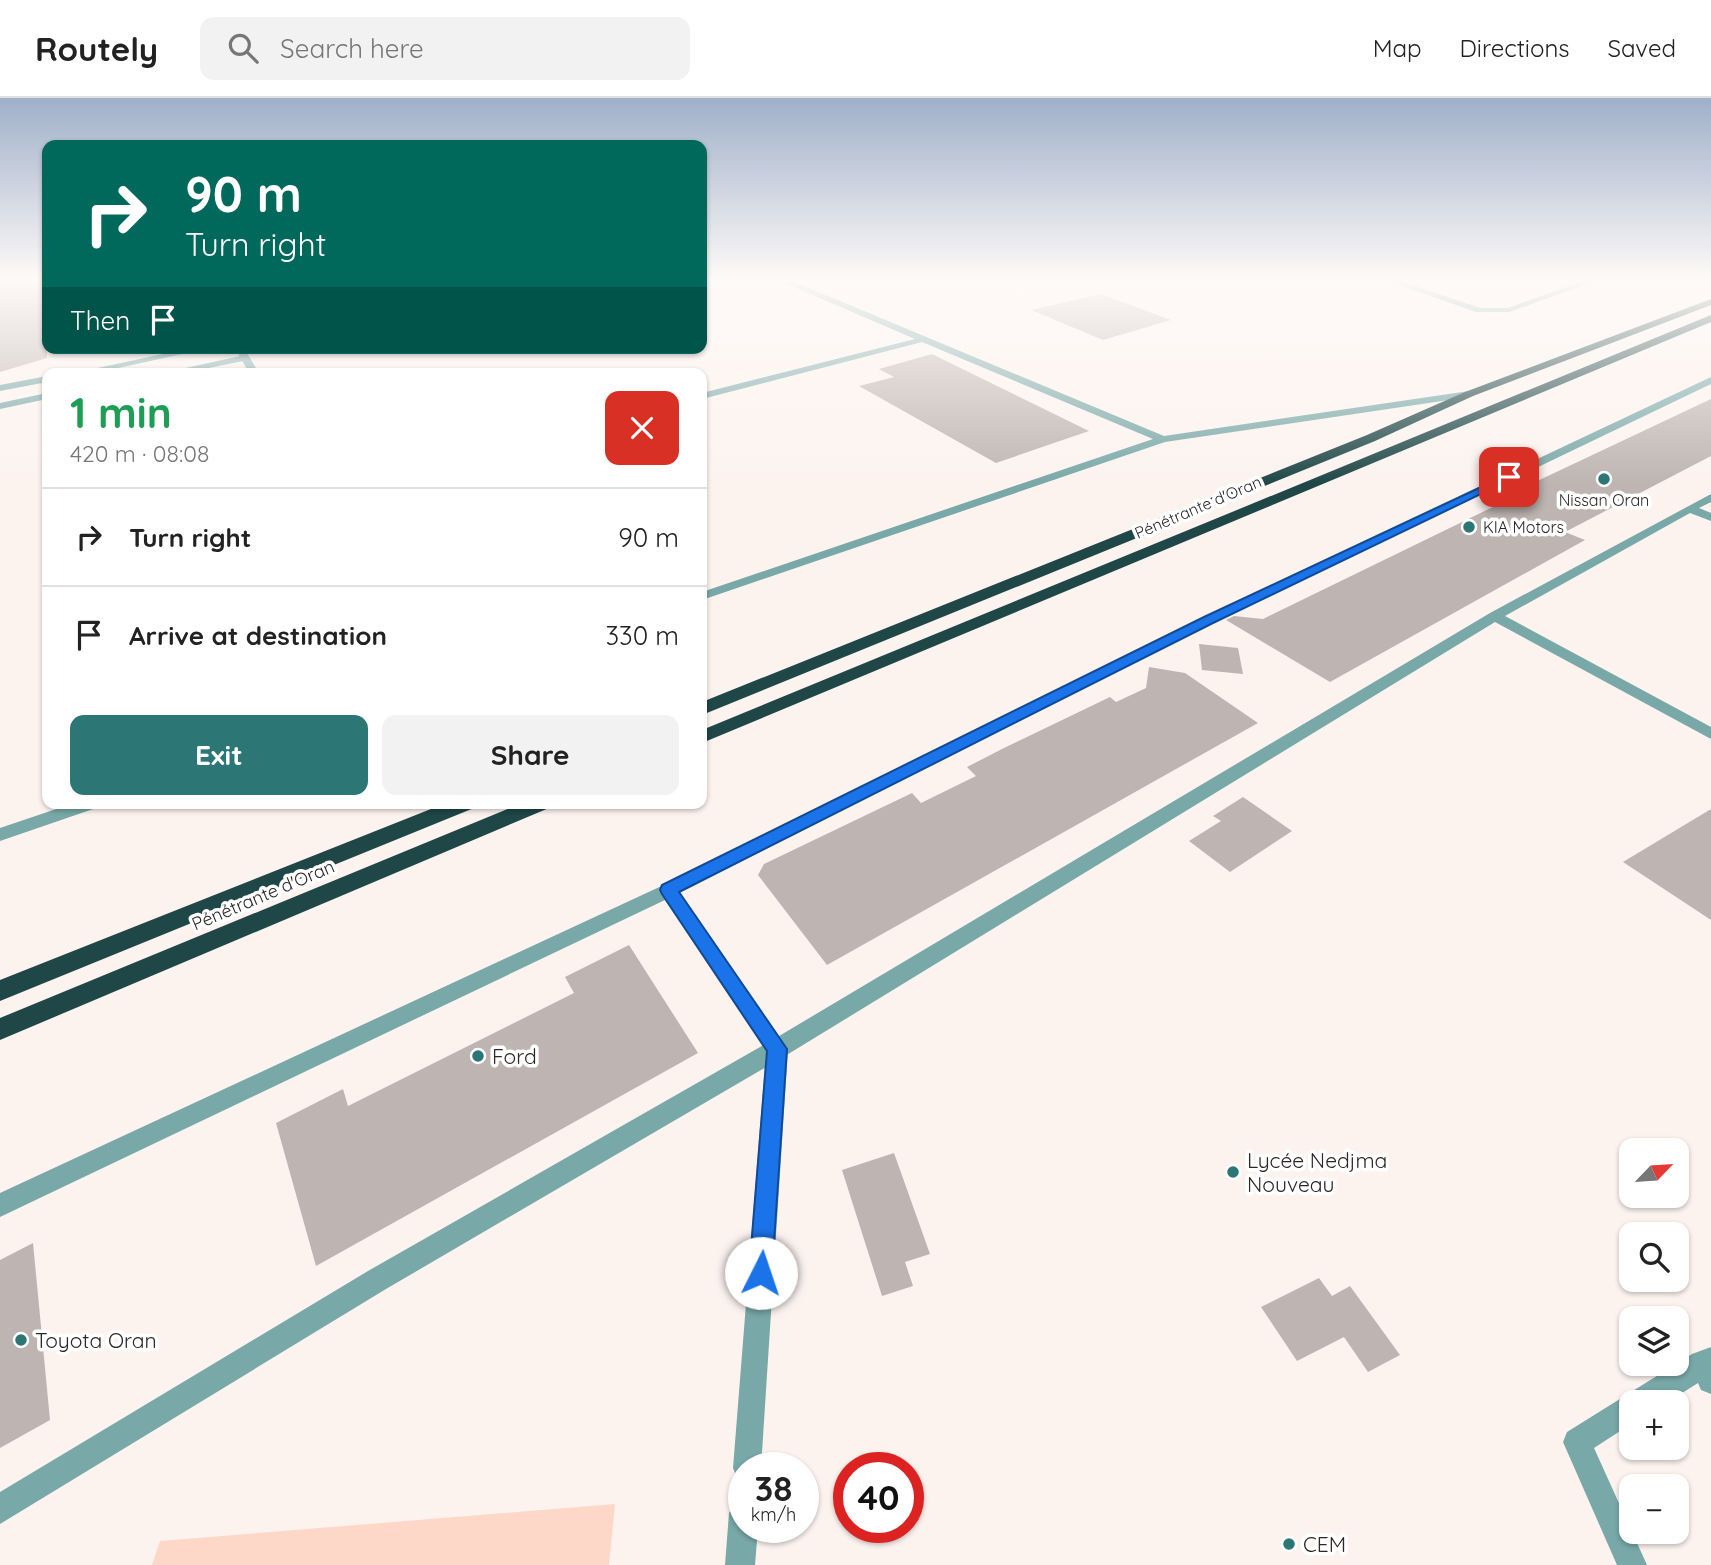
<!DOCTYPE html>
<meta charset="utf-8">
<style>
:root{--surface:#fff;--page:#f2f2f2;--text:#222;--muted:#767676;--line:#e0e0e0;--accent:#2c7676}
body{margin:0;font-family:Quicksand,sans-serif;background:var(--page);color:var(--text);height:100vh;display:flex;flex-direction:column;font-size:26px;white-space:nowrap}
*{box-sizing:border-box;margin:0}
p{font-size:23px;color:var(--muted)}
.icon{flex:none;width:38px;height:38px;fill:none;stroke:currentColor;stroke-width:2;stroke-linecap:round;stroke-linejoin:round}
.map{position:relative;flex:1;overflow:hidden}
.details{position:absolute;left:42px;top:270px;width:665px;height:441px;display:flex;flex-direction:column;background:var(--surface);border-radius:14px;box-shadow:0 2px 5px #0004}
.details>*{flex:none}
.banner{position:absolute;left:42px;top:42px;width:665px;height:214px;border-radius:14px;box-shadow:0 2px 5px #0004;background:#00695c;color:#fff;overflow:hidden}
.needle{width:46px;rotate:65deg}
.controls{position:absolute;left:1619px;top:1040px;display:grid;gap:14px}
.controls a{display:grid;place-items:center;width:70px;height:70px;border-radius:14px;background:var(--surface);box-shadow:0 2px 5px #0004;font-size:35px}
.speed{position:absolute;left:728px;top:1354px;display:flex;gap:14px;font-size:35px;font-weight:700;text-align:center}
.speed>*{display:grid;place-content:center;width:91px;height:91px;border-radius:50%;background:var(--surface);box-shadow:0 2px 5px #0004;line-height:1}
.speed small{font-size:18px;font-weight:400}
.speed .limit{border:10px solid #d22;background:#fff;color:#111}
.pin{position:absolute;display:grid;place-items:center;width:60px;height:60px;color:#fff;margin:-30px;border-radius:14px;box-shadow:0 4px 10px #0006}
.me{position:absolute;width:77px;margin:-38px;rotate:4deg;stroke-linejoin:round;filter:drop-shadow(0 0 5px #0008)}
.turn{display:flex;align-items:center;gap:24px;height:147px;padding:0 28px;font-size:32px}
.turn .icon{width:91px;height:91px;stroke-width:2.5}
.turn b{display:block;font-size:49px;line-height:60px}
.then{display:flex;align-items:center;height:66px;padding:0 28px;background:#0003;gap:14px;font-size:26px}
.round{display:grid;place-items:center;flex:none;width:74px;height:74px;border-radius:14px;background:var(--page)}
.head{display:flex;align-items:center;justify-content:space-between;height:119px;padding:0 28px}
h1{font-size:42px;font-weight:700;line-height:52px;color:#1e9e55}
.action{display:flex;gap:14px;margin-top:auto;padding:14px 28px}
.action a{flex:1;height:80px;border-radius:14px;background:var(--accent);color:#fff;font-size:28px;font-weight:700;line-height:80px;text-align:center}
.action a+a{background:var(--page);color:var(--text)}
ul{padding:0;list-style:none}
li{display:flex;align-items:center;gap:21px;height:98px;padding:0 28px;border-top:2px solid var(--line)}
li div{flex:1}
li b{display:block;font-size:26px}
li em{font-style:normal}
header{display:flex;align-items:center;gap:42px;box-sizing:border-box;height:98px;padding:0 35px;background:var(--surface);border-bottom:2px solid var(--line)}
header strong{font-size:33px}
nav{display:flex;gap:38px;margin-inline-start:auto;font-size:24px}
.search{width:490px;height:63px;background:var(--page);display:flex;align-items:center;gap:18px;box-sizing:border-box;padding:0 24px;border-radius:14px;color:var(--muted);font-size:26px}
.map>svg:first-child{display:block}
.green{fill:#fdd7c8}
.building{fill:#beb5b2}
.lines{fill:none;stroke-linecap:round;stroke-linejoin:round}
.service{fill:#79a8a8;fill-rule:evenodd}
.minor{fill:#79a8a8;fill-rule:evenodd}
.tertiary{fill:#79a8a8;fill-rule:evenodd}
.motorway{fill:#1f4747;fill-rule:evenodd}
.route{fill:#1a73e8;stroke:#114b97;stroke-width:2}
.poi-dot{fill:#2c7676;stroke:#fff;stroke-width:2.5}
.labels{text-anchor:middle;dominant-baseline:central;stroke-width:7;stroke-linejoin:round;paint-order:stroke}
.far-poi-label{font-size:16px;fill:#2b2726;stroke:#fff}
.far-street-label{font-size:16px;fill:#2b2726;stroke:#fff}
.street-label{font-size:18px;fill:#2b2726;stroke:#fff}
.near-poi-label{font-size:21px;fill:#2b2726;stroke:#fff;text-anchor:start}
</style>
<header>
<strong>Routely</strong>
<div class="search"><svg class="icon" aria-label="search" viewBox="0 0 24 24"><circle cx="10" cy="10" r="6"/><path d="M15 15l6 6"/></svg>Search here</div>
<nav><a>Map</a><a>Directions</a><a>Saved</a></nav>
</header>
<div class="map">
<svg width="1711" height="1467" viewBox="0 0 1711 1467">
<rect width="100%" height="100%" fill="#fcf3ef"/>
<path class="green" d="M615 1406 609 1467H152L160 1443Z"/>
<path class="building" d="M0 180H47V260L0 274Z
M1101 196 1171 222 1103 242 1031 212Z
M932 256 1089 333 996 365 859 288 894 279 879 271Z
M1711 301V358L1565 434 1585 442 1330 584 1226 522 1234 518 1263 521 1499 406 1493 404Z
M1199 546 1238 550 1243 576 1202 572Z
M1149 569 1185 575 1258 625 827 867 758 777 764 766 912 695 921 705 976 678 967 669 1002 651 1110 599 1116 604 1146 590Z
M1243 699 1292 733 1230 774 1189 743 1221 723 1213 718Z
M1711 711V822L1623 764Z
M629 847 698 955 316 1168 276 1025 343 991 348 1008 574 895 565 879Z
M894 1055 930 1156 905 1164 913 1188 882 1198 842 1072Z
M33 1145 50 1322 0 1350V1162Z
M1319 1180 1332 1198 1350 1188 1400 1257 1368 1274 1344 1239 1297 1263 1261 1209Z"/>
<g class="lines">
<path class="service" d="M245 257 250 260 248 262 184 275H163Z
M47 295V301L0 311V305Z"/>
<path class="minor" d="M773 180H785L1164 338 1469 293 1474 296 1469 299 1165 344 702 502V494L1153 341 922 244 702 301V295L915 241Z
M1379 180H1392L1480 210H1508L1591 180H1604L1509 214H1476Z
M191 250H210L95 275H74Z
M235 250H244L259 275H249Z
M47 278V284L0 293V287Z
M1711 279V286L1213 525 675 797H661L659 792 661 787 1203 519Z
M1711 396V404L1699 410 1711 415V423L1690 415 1505 518 1711 629V641L1495 524 785 958 386 1191 0 1426V1394L368 1173 769 944 1490 515Z
M74 705H101L99 709 0 743V730Z
M1711 1249V1296L1701 1292 1698 1285 1668 1304H1631V1326L1594 1350 1647 1467H1617L1563 1344 1567 1334 1692 1256Z"/>
<path class="tertiary" d="M668 785 675 787 788 951 761 1370H744V1383L737 1380 733 1370 766 953 665 802 0 1119V1095Z
M744 1400V1430H758L755 1467H725L729 1415 734 1405Z"/>
<path class="motorway" d="M1711 201V207L1473 298 1375 343 702 617V604L1367 337 1465 294Z
M1711 217V224L702 645V632Z
M446 705H477L474 710 0 903V882Z
M522 705H552L549 710 0 942V920Z"/>
</g>
<linearGradient id="sky" x2="0" y2="1"><stop stop-color="#9fb0c9"/><stop offset="0.47" stop-color="#fefaf8"/><stop offset="1" stop-color="#fefaf8" stop-opacity="0"/></linearGradient>
<rect width="1711" height="386" fill="url(#sky)"/>
<path class="route" d="M1509 376 1514 379 1512 381 1213 525 679 794 787 951 772 1175 769 1183 761 1186 753 1183 749 1175 767 953 662 796 660 792 662 787 1204 519Z"/>
<g class="poi-dot">
<circle cx="1604" cy="381" r="7"/>
<circle cx="1469" cy="429" r="7"/>
<circle cx="478" cy="958" r="7"/>
<circle cx="1233" cy="1074" r="7"/>
<circle cx="21" cy="1242" r="7"/>
<circle cx="1289" cy="1446" r="7"/>
</g>
<g class="labels">
<g class="far-poi-label">
<text x="1604" y="402">Nissan Oran</text>
<text x="1483" y="429" text-anchor="start">KIA Motors</text>
</g>
<g class="far-street-label">
<text transform="translate(1198 409) rotate(-23)">Pénétrante d'Oran</text>
</g>
<g class="street-label">
<text transform="translate(263 797) rotate(-23)">Pénétrante d'Oran</text>
</g>
<g class="near-poi-label">
<text x="492" y="958">Ford</text>
<text x="1247" y="1062">Lycée Nedjma<tspan x="1247" dy="24">Nouveau</tspan></text>
<text x="35" y="1242">Toyota Oran</text>
<text x="1303" y="1446">CEM</text>
</g>
</g>
</svg>
<div class="controls">
<a><svg class="needle" viewBox="-14 -14 28 28"><path d="M0-13l5 13h-10z" fill="#e53935"/><path d="M0 13l5-13h-10z" fill="#767676"/></svg></a>
<a><svg class="icon" aria-label="search" viewBox="0 0 24 24"><circle cx="10" cy="10" r="6"/><path d="M15 15l6 6"/></svg></a>
<a><svg class="icon" aria-label="layers" viewBox="0 0 24 24"><path d="M12 4l9 5-9 5-9-5zM3 14l9 5 9-5"/></svg></a>
<a>+</a>
<a>−</a>
</div>
<div class="speed"><div>38<small>km/h</small></div><div class="limit">40</div></div>
<div class="pin" style="left:1509px;top:379px;background:#d93025"><svg class="icon" aria-label="arrive" viewBox="0 0 24 24"><path d="M6 21V4h12l-3 4 3 4H6"/></svg></div>
<svg class="me" style="left:761px;top:1175px" viewBox="-20 -20 40 40"><circle r="19" fill="#fff"/><path d="M0-13L10 11 0 6-10 11z" fill="#1a73e8"/></svg>
<div class="banner">
<div class="turn"><svg class="icon" aria-label="right" viewBox="0 0 24 24"><path d="M7 20v-9h11M14 6l5 5-5 5"/></svg><div><b>90 m</b>Turn right</div></div>
<div class="then">Then<svg class="icon" aria-label="arrive" viewBox="0 0 24 24"><path d="M6 21V4h12l-3 4 3 4H6"/></svg></div>
</div>
<section class="details">
<div class="head"><div><h1>1 min</h1><p>420 m · 08:08</p></div><a class="round" style="background:#d93025;color:#fff"><svg class="icon" aria-label="close" viewBox="0 0 24 24"><path d="M6 6l12 12M18 6L6 18"/></svg></a></div>
<ul>
<li><svg class="icon" aria-label="right" viewBox="0 0 24 24"><path d="M7 20v-9h11M14 6l5 5-5 5"/></svg><div><b>Turn right</b></div><em>90 m</em></li>
<li><svg class="icon" aria-label="arrive" viewBox="0 0 24 24"><path d="M6 21V4h12l-3 4 3 4H6"/></svg><div><b>Arrive at destination</b></div><em>330 m</em></li>
</ul>
<div class="action"><a>Exit</a><a>Share</a></div>
</section>
</div>
